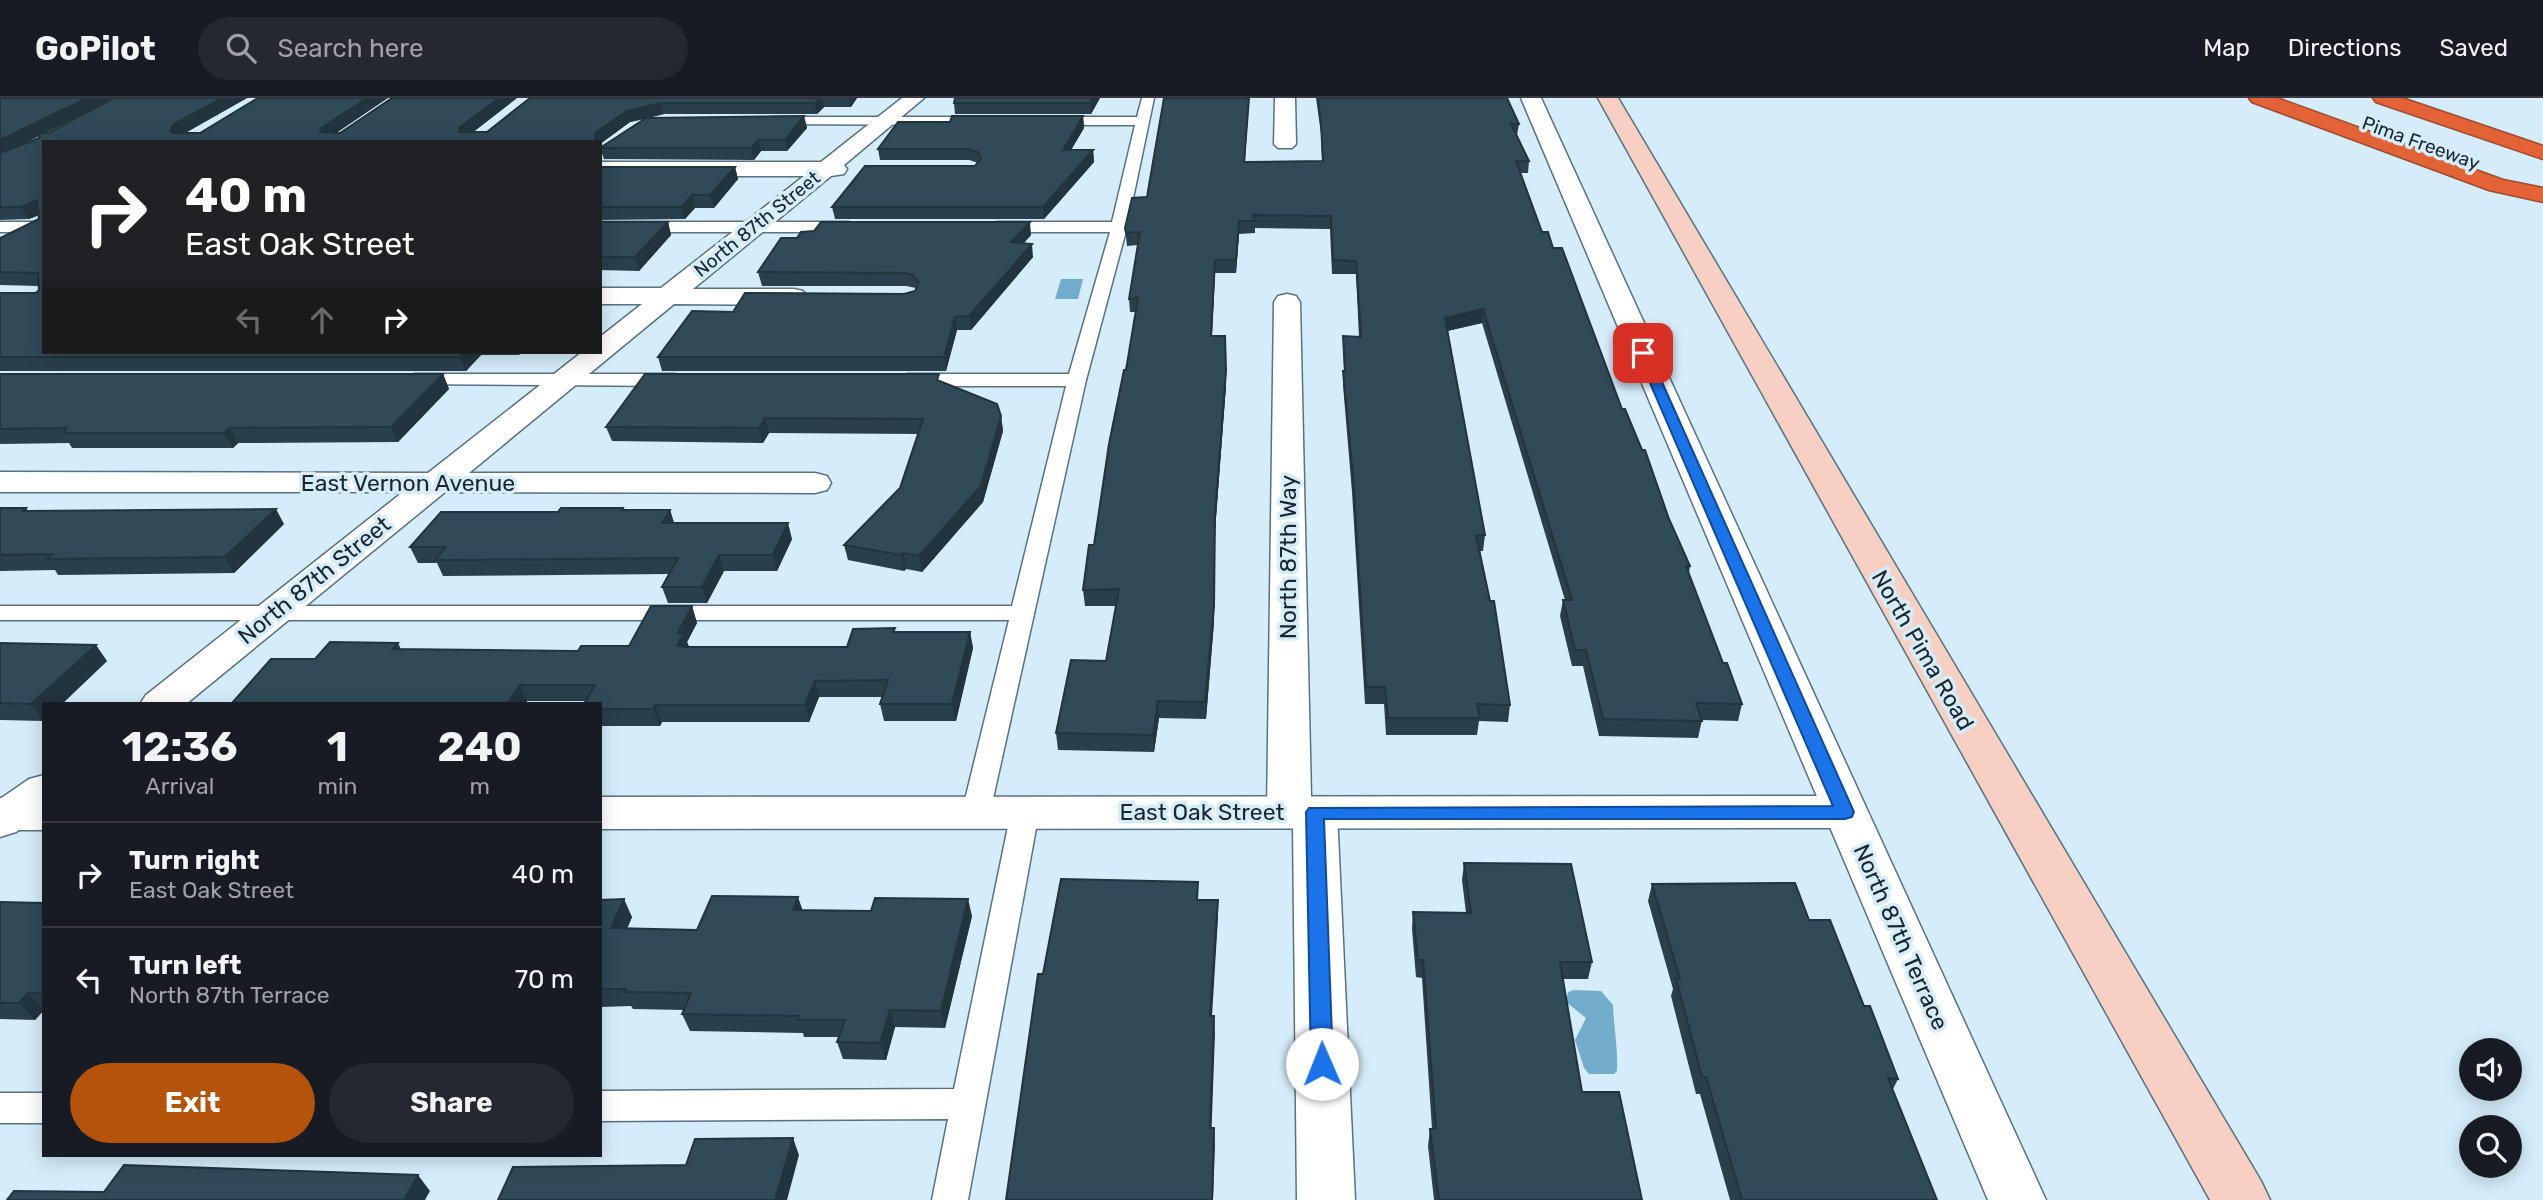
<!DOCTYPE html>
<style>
:root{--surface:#171b24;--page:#242831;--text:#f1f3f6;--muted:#9ea1a6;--line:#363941;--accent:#b45309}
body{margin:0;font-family:Rubik,sans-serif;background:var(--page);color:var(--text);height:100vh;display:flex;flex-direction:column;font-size:26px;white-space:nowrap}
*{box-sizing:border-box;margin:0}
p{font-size:23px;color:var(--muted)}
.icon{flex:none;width:38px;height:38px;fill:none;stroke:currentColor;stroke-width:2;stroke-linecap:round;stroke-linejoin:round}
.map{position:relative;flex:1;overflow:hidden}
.drawer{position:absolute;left:42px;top:604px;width:560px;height:455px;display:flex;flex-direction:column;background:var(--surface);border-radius:0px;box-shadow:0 4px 18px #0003}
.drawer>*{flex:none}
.top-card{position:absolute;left:42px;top:42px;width:560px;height:214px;border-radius:0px;box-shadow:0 4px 18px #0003;background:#202124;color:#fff;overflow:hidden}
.buttons{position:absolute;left:2459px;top:940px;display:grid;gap:14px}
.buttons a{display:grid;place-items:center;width:63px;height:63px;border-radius:50%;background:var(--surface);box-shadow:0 4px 18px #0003;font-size:35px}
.pin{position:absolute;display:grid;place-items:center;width:60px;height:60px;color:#fff;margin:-30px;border-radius:14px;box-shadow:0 4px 10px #0006}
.me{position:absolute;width:77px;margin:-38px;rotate:359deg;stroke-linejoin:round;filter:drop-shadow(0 0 5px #0008)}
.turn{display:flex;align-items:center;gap:24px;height:147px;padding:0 28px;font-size:32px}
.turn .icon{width:91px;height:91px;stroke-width:2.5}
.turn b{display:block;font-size:49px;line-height:60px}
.lanes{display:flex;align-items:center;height:66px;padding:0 28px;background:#0003;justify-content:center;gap:35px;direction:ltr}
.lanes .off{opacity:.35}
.eta{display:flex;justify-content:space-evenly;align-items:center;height:119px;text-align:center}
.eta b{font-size:42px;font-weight:700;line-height:49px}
.action{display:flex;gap:14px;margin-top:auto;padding:14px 28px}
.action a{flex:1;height:80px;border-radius:42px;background:var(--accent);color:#fff;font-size:28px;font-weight:700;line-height:80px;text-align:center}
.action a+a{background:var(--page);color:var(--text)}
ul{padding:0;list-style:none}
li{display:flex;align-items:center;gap:21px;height:105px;padding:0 28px;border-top:2px solid var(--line)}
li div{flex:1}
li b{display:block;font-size:26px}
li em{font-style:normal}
header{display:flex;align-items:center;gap:42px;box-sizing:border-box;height:98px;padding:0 35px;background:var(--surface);border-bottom:2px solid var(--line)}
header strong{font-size:33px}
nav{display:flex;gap:38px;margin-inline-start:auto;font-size:24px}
.search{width:490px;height:63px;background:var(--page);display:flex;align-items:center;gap:18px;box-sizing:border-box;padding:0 24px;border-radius:38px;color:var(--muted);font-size:26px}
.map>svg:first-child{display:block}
.water{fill:#73adce}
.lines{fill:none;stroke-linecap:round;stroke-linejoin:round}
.service-casing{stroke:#577281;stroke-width:3}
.minor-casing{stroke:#577281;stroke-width:3}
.tertiary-casing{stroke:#577281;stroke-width:3}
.secondary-casing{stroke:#577281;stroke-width:3}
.motorway-casing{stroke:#9d4d32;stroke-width:3}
.service{fill:#fff;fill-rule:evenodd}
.minor{fill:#fff;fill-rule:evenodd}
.tertiary{fill:#fff;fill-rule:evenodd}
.secondary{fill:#f7d0c3;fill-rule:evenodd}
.motorway{fill:#e36336;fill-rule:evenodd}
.wall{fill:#29404c;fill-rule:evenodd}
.shaded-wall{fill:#22343e}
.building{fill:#304a58;stroke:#22343e;stroke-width:2}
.route{fill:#1a73e8;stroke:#114b97;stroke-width:2}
.labels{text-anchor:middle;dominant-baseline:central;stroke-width:7;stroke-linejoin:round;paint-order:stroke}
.far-street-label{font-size:19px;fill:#1a252c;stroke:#d5edfb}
.street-label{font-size:23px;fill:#1a252c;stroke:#d5edfb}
</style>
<header>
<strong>GoPilot</strong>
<div class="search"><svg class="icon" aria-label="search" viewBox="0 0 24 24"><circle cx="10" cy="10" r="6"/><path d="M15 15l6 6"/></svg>Search here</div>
<nav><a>Map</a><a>Directions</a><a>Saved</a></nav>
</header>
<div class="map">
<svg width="2543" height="1102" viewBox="0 0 2543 1102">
<rect width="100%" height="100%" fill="#d5edfb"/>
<path class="water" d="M1061 181H1083L1078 201H1055Z
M1574 892 1601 893 1613 907C1614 930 1618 951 1617 973L1614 976H1589L1584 970 1575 942 1586 920 1566 904 1568 894Z"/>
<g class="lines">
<defs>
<path id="service" d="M1142 0H1154L1127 129 1086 282 990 714 986 721 976 724 966 721 962 714 1009 522H0V508H1012L1066 288H907L898 282 907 276H1069L1110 134H997L989 129 997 124H1112L1135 27H1052L1046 23 1052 19H1137Z
M772 19H984L990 23 984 27 767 26V20Z
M0 124H44V134H0Z
M600 124H849L857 129 849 134H600Z
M414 276H675L684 282 675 288 407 286 405 282Z
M1025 704 1035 707 1039 714 968 1102H932L948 1021 600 1023V993L954 991 1011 714 1015 707Z
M0 995H44V1025H0Z"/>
<path id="minor" d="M902 0H924L844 67 847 71 844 76 831 78 693 191H794L803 193 807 199 803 205 794 207 674 206 469 375H815L827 378 831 385 827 392 815 395 445 394 186 606H140L146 597 403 394H0V374L428 375 582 254H600V239L642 206H600V190H661L804 78H600V64H821Z
M1275 0H1295L1296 46 1292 50H1278L1274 46Z
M1521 0H1541L2046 1102H1988Z
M1287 196 1296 198 1300 204 1311 699 1331 703 1337 714 1355 1102H1297L1293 729 1273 725 1267 714 1274 204 1278 198Z
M44 677V714L16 734 0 739V701L29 681Z"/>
<path id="tertiary" d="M1845 698 1861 703 1867 714 1861 725 1845 730 600 731V699Z
M0 700H44V732H0Z"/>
<path id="secondary" d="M1598 0H1618L2261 1083 2270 1102H2210Z"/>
<path id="motorway" d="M2249 0H2277L2503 82 2543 90V104L2489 92 2252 4Z
M2373 0H2402L2543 48V61L2376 4Z"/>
</defs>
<use href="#service" class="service-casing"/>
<use href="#minor" class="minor-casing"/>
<use href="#tertiary" class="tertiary-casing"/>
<use href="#secondary" class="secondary-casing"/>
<use href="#motorway" class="motorway-casing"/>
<use href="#service" class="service"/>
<use href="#minor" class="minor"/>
<use href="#tertiary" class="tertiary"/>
<use href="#secondary" class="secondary"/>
<use href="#motorway" class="motorway"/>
</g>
<path class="wall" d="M0 0H247L185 35H340L392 0H517L473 34H487L530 0H857L851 9H824L817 16H664L648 20 804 18 807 30 787 53H761L754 62 604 61 600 50 645 21 630 24 600 46V44H44V254H522L519 257H481L466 273H0V195H36L39 192 38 188 0 187V140L39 121V117L29 121 0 122ZM89 13 48 35H45ZM39 38V40L21 47Z
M1100 0 1091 16H955L954 5Z
M1164 0H1249L1245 64 1322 63 1321 36 1316 0H1507L1519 26 1517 37 1529 63 1528 75H1520L1542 134 1553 150 1669 421 1690 468 1689 475 1723 565 1742 606 1738 623 1702 622 1698 640 1599 638 1583 568H1572L1560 518 1563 502H1565L1482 225 1447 233 1485 437 1483 453H1479L1510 607 1508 624 1479 623 1477 637H1386L1384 606H1365L1352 394 1343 287V273H1344L1343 238 1359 239 1356 176H1332L1330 131 1255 130V135L1239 136 1236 175H1215L1212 238H1225L1226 287 1215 433 1214 524 1206 621 1159 620 1154 654 1058 652 1056 635 1106 563 1116 508H1085L1083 492 1094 447 1126 272 1136 214H1130L1129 201 1138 147 1127 148 1125 130 1147 99Z
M1083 18 1084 30 1071 52H1093L1094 64 1044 121H835L832 109 975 68 978 65 969 62H880L878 51 950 24Z
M600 69H735L738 81 714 110H695L685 121 600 122Z
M600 124H668L671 137 639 173 600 172Z
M1031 137 1023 146 1033 159 971 232H957L946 273H662L658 259 733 214 904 196 915 193 916 190 906 188H762L758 174Z
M0 276H443L449 291 398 344 238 345 233 350H72L69 345 0 346Z
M940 283 1001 318 1003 333 983 404 922 474 906 471 904 473 848 462 844 447 900 390 918 336 769 335 763 345 612 343 606 329Z
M0 410H26L28 413 284 426 234 475 58 477 55 472 0 473Z
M624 412H670L674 425 792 441 777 473H724L707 505H668L662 489 669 476 443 478 437 465H418L410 449 558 414Z
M692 508 697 525 687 544 689 549H847L896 534H970L973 550 956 623H884L880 606 883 599H819L809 624H662L660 628H600V606L586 603H527L526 606 232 605 315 561 398 545 401 551 578 553 629 548Z
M0 545 107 563 44 623 0 622Z
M1464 765 1592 864 1588 881H1563L1582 994 1642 1102H1434L1428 1048 1430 1031H1432L1422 880 1416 879 1412 831 1413 814 1466 815 1462 782Z
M1652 786 1809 822 1864 908 1898 981 1892 993 1937 1102H1730L1700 996H1696L1671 898 1673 891 1648 803Z
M600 802 632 819 627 831 697 832 802 812 972 818 945 930 895 929 886 962 843 961 837 944 839 939H804L803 935 690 933 682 916 684 912 633 911 631 908 600 909Z
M0 804 44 805V912L35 922 0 921Z"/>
<path class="shaded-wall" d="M87 0H116L0 57V42Z
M222 0H247L180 38 176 44 170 33 174 26Z
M367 0H388L326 42 320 34 321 30Z
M499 0H517L463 42 459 34V30Z
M820 0H822L824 9 817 16 815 5Z
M850 0H857L851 9Z
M1093 0H1100L1091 16 1090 5Z
M661 5 664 16 630 24 600 46V44H595V35L627 13Z
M804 18 807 30 787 53 785 42Z
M1083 18 1084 30 1064 64 1063 52Z
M758 42 761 53 754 62 751 50Z
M1093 52 1094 64 1044 121 1043 109Z
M735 69 738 81 714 110 710 97Z
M692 97 695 110 685 121 681 109Z
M37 102 44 115 29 121 21 109Z
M1239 123V136L1236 175V162Z
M668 124 671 137 639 173 635 159Z
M1030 124 1031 137 1013 157 1011 144Z
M1032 146 1033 159 971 232 969 218Z
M1215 162V175L1211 252V238Z
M1483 211 1482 225 1443 234 1445 220Z
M955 219 957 232 946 273 944 259Z
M465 254H480L481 257 466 273 460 259Z
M1226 273V287L1215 433 1214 524 1206 621 1205 604 1215 417Z
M443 276 449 291 398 344 391 329Z
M1001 318 1003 333 983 404 922 474 919 458Z
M765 320 769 335 763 345 759 330Z
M230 330 238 345 233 350 224 335Z
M276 411 284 426 234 475 225 459Z
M670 412 675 428 662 425Z
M788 425 792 441 777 473 773 457Z
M903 455 906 471 904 473 901 457Z
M719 457 724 473 707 505 702 489Z
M692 508 697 525 687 544 690 551 677 548 678 535Z
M970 534 973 550 956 623 952 606Z
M96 547 107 563 62 606H44V623L31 606Z
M815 583 819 599 809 624 805 607Z
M520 587 527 603 526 606H507Z
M1158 603 1159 620 1154 654 1153 637Z
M655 607 662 624 660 628 653 611Z
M798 799 804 816 793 812Z
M624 801 632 819 619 848 611 830Z
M968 801 972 818 945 930 941 913Z
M1218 802V819L1211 935 1210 918Z
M28 895 44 912 35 922 19 905Z
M890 912 895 929 886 962 880 945Z
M1214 918 1215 935 1211 1047 1210 1030Z
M1214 1030 1215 1047 1213 1102H1212Z
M793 1040 799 1057 787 1102H775Z
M418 1077 430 1093 425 1102H404Z"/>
<path class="building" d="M0 0H87L0 42Z
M114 0H222L174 26 170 33 172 35H200L258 0H367L321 30 320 34 340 35 392 0H499L459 30V34H487L530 0H820L815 5H661L627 13 595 35V44H44V254H465L460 259H0V195H36L39 192 38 175 0 174V140L39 121 37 102 21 109H0V55L39 40 40 35H48Z
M955 0H1093L1090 5H954Z
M1164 0H1249L1244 64 1323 63 1321 25 1318 0H1507L1519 26H1511L1529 63H1516L1542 134H1548L1553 150H1562L1622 311H1625L1642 352H1645L1669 421 1690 468H1686L1723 565H1727L1742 606 1696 605 1702 623 1603 621 1586 552H1575L1563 502H1572L1483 211 1445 220 1485 437H1476L1490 503H1494L1510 607 1477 606 1480 620H1388L1385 589H1366L1353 378 1343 273H1345L1343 238 1361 239 1356 163 1333 162 1331 118 1253 117 1255 123H1239L1236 162H1215L1211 238H1225L1226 273 1215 417 1214 508 1205 604 1158 603 1153 637 1056 635 1071 562 1106 563 1119 491 1083 492 1089 447H1094L1109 346 1124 272H1126L1138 200 1129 201 1140 134 1126 135 1125 130 1132 100 1147 99Z
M804 18 785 42H758L751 50H600L646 20Z
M952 18H1083L1063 52H1093L1043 109H832L865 68H975L981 61 978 54 967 51H878L898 24H950Z
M600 69H735L710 97H692L681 109H600Z
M600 124H668L635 159H600Z
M821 124H1030L1011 144 1032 146 969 218 955 219 944 259H658L692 213 733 214 745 195 904 196 915 193 919 184 913 177 904 175 758 174 781 140H797L801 134 814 133Z
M0 276H443L391 329 230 330 224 335H63L67 330 0 331Z
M645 276H939L937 282 997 306 1001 318 981 388 919 458 903 455 901 457 844 447 900 390 923 321 765 320 759 330 606 329Z
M0 410H26L23 413 276 411 225 459 47 461 53 456 0 457Z
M561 410H623L622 412H670L662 425H788L773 457H719L702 489H662L678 460 435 462 446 449H410L441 414H558Z
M651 508H692L678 535H684L677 548 686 549H847L853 531 895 530 893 534H970L952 606H880L888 582 815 583 805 607H655L653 611H600V606H584L595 587H520L507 606 232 605 271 561H315L330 544 398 545 393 551 578 553 581 548H629Z
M0 545 96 547 31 606 0 605Z
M1464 765 1571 766 1592 864H1560L1582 994H1619L1642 1102H1439L1430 1031H1436L1423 862H1418L1413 814 1471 815Z
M1061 781 1198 784 1197 802H1218L1210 918H1214L1210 1030H1214L1212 1102H1006L1038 876H1043Z
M1795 785 1809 822H1830L1864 908H1870L1898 981 1888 980 1937 1102H1742L1706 979H1702L1676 881H1680L1652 786Z
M712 798 798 799 793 812 871 813 875 800 968 801 941 913 890 912 880 945 837 944 845 922H798L799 918 682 916 691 895 625 894 626 891H600V802L624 801 611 830 697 832Z
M0 804 44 805V895H28L19 905H0Z
M793 1040 775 1102H498L513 1069 686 1067 695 1041Z
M124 1067 418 1077 404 1102H7L14 1093 104 1094Z"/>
<path class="route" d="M1639 253 1649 255 1854 714 1852 719 1845 721H1324L1333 966 1330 972 1322 975 1314 972 1311 966 1306 714 1309 710 1833 708 1637 255Z"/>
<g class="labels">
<g class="far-street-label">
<text transform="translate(2421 45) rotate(20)">Pima Freeway</text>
<text transform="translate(757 126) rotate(-39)">North 87th Street</text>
</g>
<g class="street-label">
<text x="408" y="385">East Vernon Avenue</text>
<text transform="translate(1288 459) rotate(-90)">North 87th Way</text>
<text transform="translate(314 482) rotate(-39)">North 87th Street</text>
<text transform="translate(1923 552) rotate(60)">North Pima Road</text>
<text x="1202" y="714">East Oak Street</text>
<text transform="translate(1901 839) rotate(66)">North 87th Terrace</text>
</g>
</g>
</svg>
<div class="buttons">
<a><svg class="icon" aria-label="sound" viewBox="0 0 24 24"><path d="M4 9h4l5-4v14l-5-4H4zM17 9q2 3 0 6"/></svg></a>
<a><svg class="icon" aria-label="search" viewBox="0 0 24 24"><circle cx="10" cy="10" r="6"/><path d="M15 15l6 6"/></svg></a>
</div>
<div class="pin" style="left:1643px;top:255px;background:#d93025"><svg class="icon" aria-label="arrive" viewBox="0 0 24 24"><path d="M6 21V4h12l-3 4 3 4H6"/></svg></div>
<svg class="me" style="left:1322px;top:966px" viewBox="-20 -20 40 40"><circle r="19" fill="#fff"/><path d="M0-13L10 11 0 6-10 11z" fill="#1a73e8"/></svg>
<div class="top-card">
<div class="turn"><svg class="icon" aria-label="right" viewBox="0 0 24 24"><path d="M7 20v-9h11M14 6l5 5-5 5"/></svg><div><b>40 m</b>East Oak Street</div></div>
<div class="lanes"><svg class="icon off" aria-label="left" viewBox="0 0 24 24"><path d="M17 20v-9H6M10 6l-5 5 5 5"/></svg><svg class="icon off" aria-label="ahead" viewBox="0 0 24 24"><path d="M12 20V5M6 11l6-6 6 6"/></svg><svg class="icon" aria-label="right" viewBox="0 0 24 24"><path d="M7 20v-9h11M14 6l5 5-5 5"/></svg></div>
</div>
<section class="drawer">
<div class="eta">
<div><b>12:36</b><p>Arrival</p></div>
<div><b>1</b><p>min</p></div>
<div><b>240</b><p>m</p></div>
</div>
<ul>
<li><svg class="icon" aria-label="right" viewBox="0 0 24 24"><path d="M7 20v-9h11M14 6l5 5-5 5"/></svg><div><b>Turn right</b><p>East Oak Street</p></div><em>40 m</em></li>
<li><svg class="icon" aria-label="left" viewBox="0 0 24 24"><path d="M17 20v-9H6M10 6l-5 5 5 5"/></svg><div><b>Turn left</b><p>North 87th Terrace</p></div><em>70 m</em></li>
</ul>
<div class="action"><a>Exit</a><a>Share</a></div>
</section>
</div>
